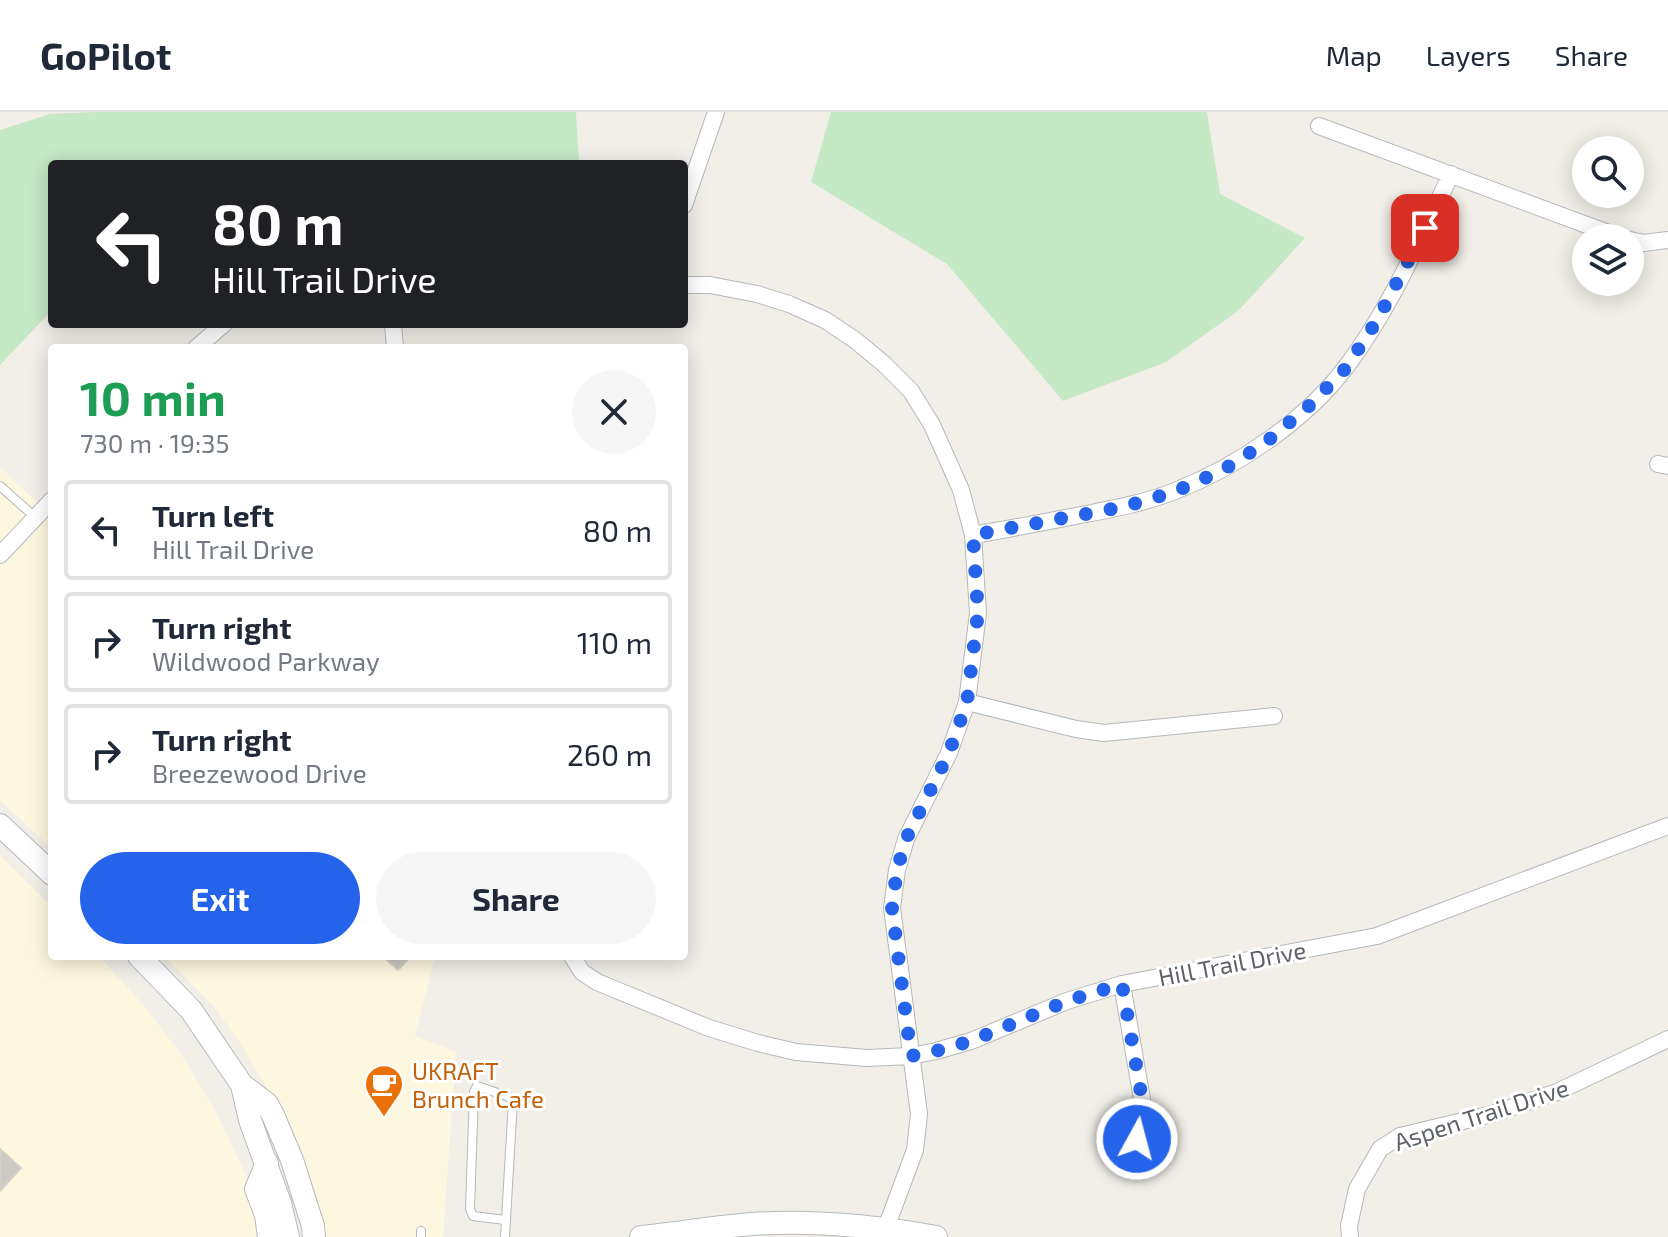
<!DOCTYPE html>
<meta charset="utf-8">
<style>
:root{--surface:#fff;--page:#f6f6f7;--text:#1f2937;--muted:#747a83;--line:#e0e1e3;--accent:#2563eb}
body{margin:0;font-family:"Exo 2",sans-serif;background:var(--page);color:var(--text);height:100vh;display:flex;flex-direction:column;font-size:30px;white-space:nowrap}
*{box-sizing:border-box;margin:0}
p{font-size:26px;color:var(--muted)}
.icon{flex:none;width:44px;height:44px;fill:none;stroke:currentColor;stroke-width:2;stroke-linecap:round;stroke-linejoin:round}
.map{position:relative;flex:1;overflow:hidden}
.side{position:absolute;left:48px;top:232px;width:640px;height:616px;display:flex;flex-direction:column;background:var(--surface);border-radius:8px;box-shadow:0 4px 20px #0003}
.side>*{flex:none}
.banner{position:absolute;left:48px;top:48px;width:640px;height:168px;border-radius:8px;box-shadow:0 4px 20px #0003;background:#202124;color:#fff;overflow:hidden}
.tools{position:absolute;left:1572px;top:24px;display:grid;gap:16px}
.tools a{display:grid;place-items:center;width:72px;height:72px;border-radius:50%;background:var(--surface);box-shadow:0 4px 20px #0003;font-size:40px}
.pin{position:absolute;display:grid;place-items:center;width:68px;height:68px;color:#fff;margin:-34px;border-radius:16px;box-shadow:0 4px 12px #0006}
.me{position:absolute;width:88px;margin:-44px;rotate:7deg;stroke-linejoin:round;filter:drop-shadow(0 0 6px #0008)}
.turn{display:flex;align-items:center;gap:28px;height:168px;padding:0 32px;font-size:36px}
.turn .icon{width:104px;height:104px;stroke-width:2.5}
.turn b{display:block;font-size:56px;line-height:68px}
.round{display:grid;place-items:center;flex:none;width:84px;height:84px;border-radius:42px;background:var(--page)}
.overview{display:flex;align-items:center;justify-content:space-between;height:136px;padding:0 32px}
h1{font-size:48px;font-weight:700;line-height:60px;color:#1e9e55}
.primary-button{display:flex;gap:16px;margin-top:auto;padding:16px 32px}
.primary-button a{flex:1;height:92px;border-radius:48px;background:var(--accent);color:#fff;font-size:32px;font-weight:700;line-height:92px;text-align:center}
.primary-button a+a{background:var(--page);color:var(--text)}
ul{padding:0;list-style:none}
li{display:flex;align-items:center;gap:24px;height:100px;margin:0 16px 12px;padding:0 16px;border:4px solid var(--line);border-radius:8px}
li div{flex:1}
li b{display:block;font-size:30px}
li em{font-style:normal}
header{display:flex;align-items:center;gap:48px;box-sizing:border-box;height:112px;padding:0 40px;background:var(--surface);border-bottom:2px solid var(--line)}
header strong{font-size:38px}
nav{display:flex;gap:44px;margin-inline-start:auto;font-size:28px}
.map>svg:first-child{display:block}
.commercial{fill:#fef7e0}
.green{fill:#c5e8c5}
.building{fill:#cccac5;stroke:#d6d1c6;stroke-width:2}
.lines{fill:none;stroke-linecap:round;stroke-linejoin:round}
.service-casing{stroke:#b5b8bc;stroke-width:10}
.minor-casing{stroke:#b5b8bc;stroke-width:18}
.secondary-casing{stroke:#b6babf;stroke-width:24}
.service{stroke:#fff;stroke-width:8}
.minor{stroke:#fff;stroke-width:16}
.secondary{stroke:#fff;stroke-width:22}
.route{stroke:#2563eb;stroke-width:14;stroke-dasharray:0 25.2}
.labels{text-anchor:middle;dominant-baseline:central;stroke-width:6;stroke-linejoin:round;paint-order:stroke}
.street-label{font-size:24px;fill:#5f6368;stroke:#fff}
.food-label{font-size:24px;fill:#c56008;stroke:#fff;text-anchor:start}
</style>
<header>
<strong>GoPilot</strong>
<nav><a>Map</a><a>Layers</a><a>Share</a></nav>
</header>
<div class="map">
<svg width="1668" height="1125" viewBox="0 0 1668 1125">
<rect width="100%" height="100%" fill="#f1efe8"/>
<path class="commercial" d="M0 355 52 404V737L0 688Z
M0 743 52 795V844H99L145 895 181 942 216 1000 243 1057 263 1113V1125H0Z
M164 844H435L415 924 456 940 443 1125H327L272 986 243 935 216 897Z"/>
<path class="green" d="M95 0H576L579 52H52V198L0 253V18L50 2Z
M831 0H1207L1220 82 1305 126 1238 199 1166 250 1063 289 947 152 811 70Z"/>
<path class="building" d="M383 844H411L398 858Z
M0 1037 21 1056 0 1079Z"/>
<g class="lines">
<defs>
<path id="service" d="M0 374 35 405
M505 1108 473 1104 470 1097 474 980 477 974 507 984 513 988 505 1125
M421 1119V1125"/>
<path id="minor" d="M1319 14 1622 126
M684 93 716 0
M1630 128 1644 131 1668 128
M684 173H710L757 182 789 192 825 208 855 228 884 252 911 279 932 313 961 378 973 423 978 501 967 590 949 641 906 727 897 758 892 796 919 1002 915 1038 886 1116
M393 212 395 236
M196 236 224 212
M1658 352 1668 354
M973 423C1009 417 1045 410 1081 403 1112 397 1145 391 1175 379 1237 355 1306 308 1346 255 1390 197 1420 127 1451 62
M0 443 52 388
M967 590 1076 617 1104 621 1274 604
M572 844 582 860 597 870 709 916 758 931 796 940 867 946 911 944 936 939 971 929 1067 889 1122 872 1377 824 1668 714
M1122 872 1142 987 1134 1047
M1350 1125 1349 1114 1357 1077 1380 1037 1400 1024 1492 1002 1557 980 1668 927"/>
<path id="secondary" d="M0 713 52 762
M139 844 191 898 242 973 250 1008 280 1091 288 1125
M242 973 267 992 273 1003 292 1048 313 1114 314 1125
M267 1051 256 1077 266 1103 269 1125
M641 1125C678 1121 715 1115 752 1112 814 1108 875 1114 936 1125"/>
</defs>
<use href="#service" class="service-casing"/>
<use href="#minor" class="minor-casing"/>
<use href="#secondary" class="secondary-casing"/>
<use href="#service" class="service"/>
<use href="#minor" class="minor"/>
<use href="#secondary" class="secondary"/>
</g>
<g class="lines">
<path class="route" d="M1137 1027 1142 987 1122 872 1067 889 971 929 936 939 911 944 892 796 897 758 906 727 949 641 967 590 978 501 973 423 1123 395 1174 380 1223 358 1265 331 1310 293 1346 256 1378 207 1425 116"/>
</g>
<defs>
<symbol id="cafe-pin" viewBox="-11 -11 22 30"><path d="M0 17L-7.5 6A9.5 9.5 0 1 1 7.5 6Z" fill="#e8710a" stroke="#fff"/><path d="M-5.5-4.5H6V0H3Q3 3.5 0 3.5H-2.5Q-5.5 3.5-5.5 0ZM3-3.2v2h1.7v-2ZM-6 4.5H4V6H-6Z" fill="#fff"/></symbol>
</defs>
<g fill-rule="evenodd">
<use href="#cafe-pin" x="362" y="950" width="44" height="60"/>
</g>
<g class="labels">
<g class="street-label">
<text transform="translate(1232 851) rotate(-11)">Hill Trail Drive</text>
<text transform="translate(1481 1002) rotate(-18)">Aspen Trail Drive</text>
</g>
<g class="food-label">
<text x="412" y="958">UKRAFT<tspan x="412" dy="28">Brunch Cafe</tspan></text>
</g>
</g>
</svg>
<div class="tools">
<a><svg class="icon" aria-label="search" viewBox="0 0 24 24"><circle cx="10" cy="10" r="6"/><path d="M15 15l6 6"/></svg></a>
<a><svg class="icon" aria-label="layers" viewBox="0 0 24 24"><path d="M12 4l9 5-9 5-9-5zM3 14l9 5 9-5"/></svg></a>
</div>
<div class="pin" style="left:1425px;top:116px;background:#d93025"><svg class="icon" aria-label="arrive" viewBox="0 0 24 24"><path d="M6 21V4h12l-3 4 3 4H6"/></svg></div>
<svg class="me" style="left:1137px;top:1027px" viewBox="-20 -20 40 40"><circle r="17" fill="#2563eb" stroke="#fff" stroke-width="3"/><path d="M0-11L8 9 0 5-8 9z" fill="#fff"/></svg>
<div class="banner">
<div class="turn"><svg class="icon" aria-label="left" viewBox="0 0 24 24"><path d="M17 20v-9H6M10 6l-5 5 5 5"/></svg><div><b>80 m</b>Hill Trail Drive</div></div>
</div>
<section class="side">
<div class="overview"><div><h1>10 min</h1><p>730 m · 19:35</p></div><a class="round"><svg class="icon" aria-label="close" viewBox="0 0 24 24"><path d="M6 6l12 12M18 6L6 18"/></svg></a></div>
<ul>
<li><svg class="icon" aria-label="left" viewBox="0 0 24 24"><path d="M17 20v-9H6M10 6l-5 5 5 5"/></svg><div><b>Turn left</b><p>Hill Trail Drive</p></div><em>80 m</em></li>
<li><svg class="icon" aria-label="right" viewBox="0 0 24 24"><path d="M7 20v-9h11M14 6l5 5-5 5"/></svg><div><b>Turn right</b><p>Wildwood Parkway</p></div><em>110 m</em></li>
<li><svg class="icon" aria-label="right" viewBox="0 0 24 24"><path d="M7 20v-9h11M14 6l5 5-5 5"/></svg><div><b>Turn right</b><p>Breezewood Drive</p></div><em>260 m</em></li>
</ul>
<div class="primary-button"><a>Exit</a><a>Share</a></div>
</section>
</div>
